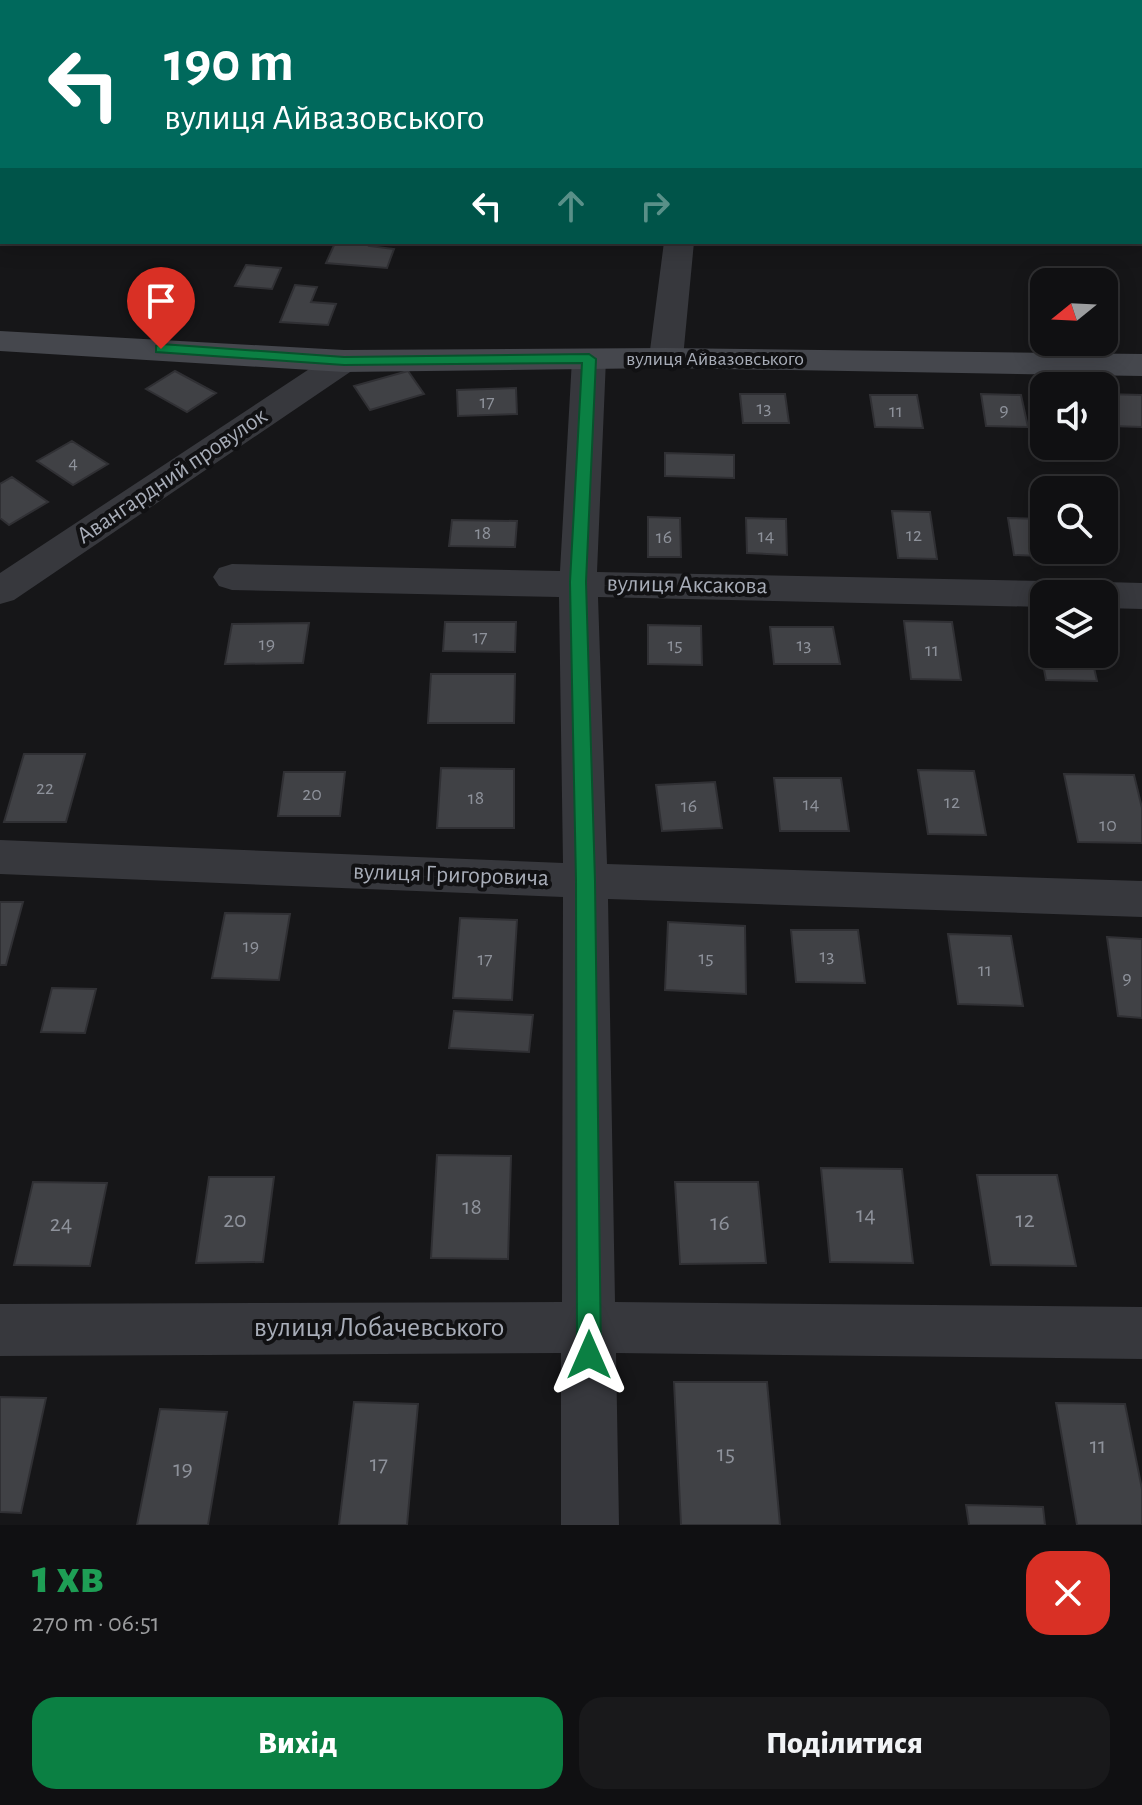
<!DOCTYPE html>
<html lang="uk">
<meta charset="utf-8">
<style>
:root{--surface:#101012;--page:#19191b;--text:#f1f3f6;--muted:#9c9d9f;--line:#303032;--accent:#0b8043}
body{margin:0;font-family:"Alegreya Sans",sans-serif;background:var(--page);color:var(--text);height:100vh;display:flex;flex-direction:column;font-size:30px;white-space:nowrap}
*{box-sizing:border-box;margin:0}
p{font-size:26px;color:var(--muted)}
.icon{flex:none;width:44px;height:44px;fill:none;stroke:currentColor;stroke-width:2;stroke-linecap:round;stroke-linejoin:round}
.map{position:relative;height:1525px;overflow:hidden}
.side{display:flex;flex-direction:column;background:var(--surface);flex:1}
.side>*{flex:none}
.hud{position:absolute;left:0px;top:0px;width:1142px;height:244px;box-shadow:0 4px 20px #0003,0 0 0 2px var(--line);background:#00695c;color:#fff;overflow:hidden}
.needle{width:52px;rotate:252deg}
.tools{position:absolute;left:1030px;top:268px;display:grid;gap:16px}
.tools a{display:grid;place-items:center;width:88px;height:88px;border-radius:16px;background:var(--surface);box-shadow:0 4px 20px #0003,0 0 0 2px var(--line);font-size:40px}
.pin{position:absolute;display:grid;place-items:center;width:68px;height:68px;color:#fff;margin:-82px -34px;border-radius:50% 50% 50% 0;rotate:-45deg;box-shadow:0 0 8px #0007}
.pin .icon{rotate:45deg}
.me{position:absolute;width:88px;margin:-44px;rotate:0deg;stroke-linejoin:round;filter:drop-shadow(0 0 6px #0008)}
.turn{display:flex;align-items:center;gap:28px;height:168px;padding:0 32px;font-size:36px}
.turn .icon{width:104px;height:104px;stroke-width:2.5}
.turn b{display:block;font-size:56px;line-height:68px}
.lanes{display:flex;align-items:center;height:76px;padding:0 32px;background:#0003;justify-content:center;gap:40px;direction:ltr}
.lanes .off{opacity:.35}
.round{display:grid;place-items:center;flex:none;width:84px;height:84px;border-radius:24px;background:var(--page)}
.summary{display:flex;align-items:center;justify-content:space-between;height:136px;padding:0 32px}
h1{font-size:48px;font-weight:800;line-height:60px;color:#1e9e55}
.cta{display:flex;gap:16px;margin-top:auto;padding:16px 32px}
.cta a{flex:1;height:92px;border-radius:24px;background:var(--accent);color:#fff;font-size:32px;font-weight:800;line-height:92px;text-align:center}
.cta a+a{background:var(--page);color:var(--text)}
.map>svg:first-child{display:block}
.building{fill:#404145;stroke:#303034;stroke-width:2}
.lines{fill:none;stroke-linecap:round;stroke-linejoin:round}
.street{fill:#37383d;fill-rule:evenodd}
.secondary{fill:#45474d;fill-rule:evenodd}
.route{fill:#0b8043;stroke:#07532c;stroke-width:2}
.labels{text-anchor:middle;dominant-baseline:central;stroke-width:8;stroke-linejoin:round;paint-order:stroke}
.far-street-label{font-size:20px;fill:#a8adb8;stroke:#111113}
.number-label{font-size:20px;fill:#8e929b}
.street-label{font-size:24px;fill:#a8adb8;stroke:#111113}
.near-number-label{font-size:24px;fill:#8e929b}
.near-street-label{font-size:28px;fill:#a8adb8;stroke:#111113}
</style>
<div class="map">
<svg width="1142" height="1525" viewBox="0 0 1142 1525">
<rect width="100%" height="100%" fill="#161618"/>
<path class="building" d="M343 242H370L369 246 394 249 387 268 326 263 335 243Z
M246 265 281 268 272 289 235 286Z
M295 285 317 287 311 302 336 304 328 325 280 322Z
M175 371 216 393 187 412 146 389Z
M408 371 424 394 370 410 354 386Z
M516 388 517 414 458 416 457 390Z
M740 394H785L789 423H743Z
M981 394 1021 395 1028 427 986 426Z
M1104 394 1142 395V427L1111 426Z
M870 395H917L923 428 875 427Z
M72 441 108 464 73 485 37 461Z
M665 453 734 455V478L665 476Z
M12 477 48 502 9 525 0 518V484Z
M892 511 930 512 937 559 898 558Z
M648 517 680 518 681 557H648Z
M746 518 786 519 787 555 747 553Z
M1008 518 1044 519V550H1061L1063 557 1014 555Z
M452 520 517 521 515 547 449 546Z
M904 621 952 622 961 680 911 679Z
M445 622H516L515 652 443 651Z
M309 623 303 663 225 664 232 624Z
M648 625 701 626 702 665 648 664Z
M770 627H833L840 664H774Z
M1036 627 1044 628V654H1091L1097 681 1046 680Z
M431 674H515L514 723H428Z
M24 754H85L66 822H4Z
M441 768 514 769V828H437Z
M918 770 974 771 986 835 928 834Z
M284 772H345L340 816H278Z
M1064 774 1134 775 1142 808V843L1078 842Z
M774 778H841L849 831H780Z
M715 782 722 828 662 831 656 785Z
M0 902H23L6 965H0Z
M225 913 290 914 279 980 212 978Z
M460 918 517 920 512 1000 453 998Z
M668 922 745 926 746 994 665 990Z
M791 930H858L865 983 796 982Z
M948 934 1011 936 1023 1006 958 1004Z
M1107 937 1142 939V1018L1118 1016Z
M52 988 96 989 85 1033 41 1032Z
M454 1011 533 1015 529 1052 449 1048Z
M437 1155 511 1156 508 1259 431 1258Z
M821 1168 902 1169 913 1263 830 1262Z
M977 1175H1057L1076 1266 991 1265Z
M209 1177H274L263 1262 196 1263Z
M33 1182 107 1183 90 1266 14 1265Z
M675 1182H758L766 1263 680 1264Z
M674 1382H767L780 1525H681Z
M0 1397 46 1398 21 1513 0 1512Z
M354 1402 418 1404 407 1525H339Z
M1056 1403 1125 1404 1142 1489V1525H1077Z
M160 1409 227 1412 208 1525H137Z
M966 1505 1043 1507 1045 1525H969Z"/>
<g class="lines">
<path class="street" d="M528 0H554L527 2Z
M702 0H728L701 2Z
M0 3H2V19H0Z
M664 242H694L683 358 678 365 666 368 654 365 649 358Z
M589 349 601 352 606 359 597 572 1046 581 1060 585 1065 594H1044V607L598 597 607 864 1142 881V917L608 899 615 1302 1142 1307V1359L616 1353 619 1525H561V1353L0 1356V1304L562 1302 563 897 0 874V840L563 863 559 597 232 590 219 586 213 577 219 568 232 564 560 571 572 359 577 352Z
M344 351 356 354 361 361 356 368 14 600 0 604V573L332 354Z
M1104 582 1142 583V609L1104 608V594H1085L1090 586Z"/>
<path class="secondary" d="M0 331 344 350 666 348 1142 354V376L666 368 344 372 0 351Z"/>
</g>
<path class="route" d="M161 344 344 357 589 354 596 359 586 582 595 881 601 1355 597 1363 589 1366 580 1363 577 1355 576 881 570 582 582 363 344 365 156 352V346Z"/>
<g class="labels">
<g class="far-street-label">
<text x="715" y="359">вулиця Айвазовського</text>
</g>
<g class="number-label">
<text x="487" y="402">17</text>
<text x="764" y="408">13</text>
<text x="1004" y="410">9</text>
<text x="896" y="411">11</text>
<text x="73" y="463">4</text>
<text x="483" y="533">18</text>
<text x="914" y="535">12</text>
<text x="766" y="536">14</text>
<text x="664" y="537">16</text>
<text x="480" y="637">17</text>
<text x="267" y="644">19</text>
<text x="675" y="645">15</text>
<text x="804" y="645">13</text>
<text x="932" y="650">11</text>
<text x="45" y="788">22</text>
<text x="312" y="794">20</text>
<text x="476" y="798">18</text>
<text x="952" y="802">12</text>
<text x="811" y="804">14</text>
<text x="689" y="806">16</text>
<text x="1108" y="825">10</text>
<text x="251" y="946">19</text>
<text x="827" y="956">13</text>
<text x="706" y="958">15</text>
<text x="485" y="959">17</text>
<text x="985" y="970">11</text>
<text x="1127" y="978">9</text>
</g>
<g class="street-label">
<text transform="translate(172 476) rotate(-34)">Авангардний провулок</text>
<text transform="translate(687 585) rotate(1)">вулиця Аксакова</text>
<text transform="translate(451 875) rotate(2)">вулиця Григоровича</text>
</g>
<g class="near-number-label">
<text x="472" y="1207">18</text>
<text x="866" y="1215">14</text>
<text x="235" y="1220">20</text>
<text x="1025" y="1220">12</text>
<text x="720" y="1223">16</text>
<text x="61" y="1224">24</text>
<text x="1098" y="1446">11</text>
<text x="726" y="1454">15</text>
<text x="379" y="1464">17</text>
<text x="183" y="1469">19</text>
</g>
<g class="near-street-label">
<text x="379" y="1328">вулиця Лобачевського</text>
</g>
</g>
</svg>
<div class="tools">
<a><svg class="needle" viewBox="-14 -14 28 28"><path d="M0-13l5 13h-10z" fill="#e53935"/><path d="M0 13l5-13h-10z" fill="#9c9d9f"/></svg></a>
<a><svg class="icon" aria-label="sound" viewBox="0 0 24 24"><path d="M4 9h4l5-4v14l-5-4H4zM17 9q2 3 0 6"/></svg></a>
<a><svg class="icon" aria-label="search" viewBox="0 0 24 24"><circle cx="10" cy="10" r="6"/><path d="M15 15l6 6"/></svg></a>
<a><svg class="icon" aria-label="layers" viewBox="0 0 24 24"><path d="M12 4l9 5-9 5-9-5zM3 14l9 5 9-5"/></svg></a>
</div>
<div class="pin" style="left:161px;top:349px;background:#d93025"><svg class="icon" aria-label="arrive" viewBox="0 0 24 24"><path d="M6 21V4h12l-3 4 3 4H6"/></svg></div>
<svg class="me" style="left:589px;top:1355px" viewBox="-20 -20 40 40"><path d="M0-17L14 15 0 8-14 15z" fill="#0b8043" stroke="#fff" stroke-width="4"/></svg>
<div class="hud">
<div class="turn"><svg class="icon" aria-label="left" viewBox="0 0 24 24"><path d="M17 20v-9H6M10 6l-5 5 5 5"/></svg><div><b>190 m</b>вулиця Айвазовського</div></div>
<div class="lanes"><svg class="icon" aria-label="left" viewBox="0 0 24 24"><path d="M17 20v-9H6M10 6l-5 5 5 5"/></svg><svg class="icon off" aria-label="ahead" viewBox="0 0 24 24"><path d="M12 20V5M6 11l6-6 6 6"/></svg><svg class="icon off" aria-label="right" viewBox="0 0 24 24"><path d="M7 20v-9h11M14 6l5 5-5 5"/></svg></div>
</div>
</div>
<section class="side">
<div class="summary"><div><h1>1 хв</h1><p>270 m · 06:51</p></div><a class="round" style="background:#d93025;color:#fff"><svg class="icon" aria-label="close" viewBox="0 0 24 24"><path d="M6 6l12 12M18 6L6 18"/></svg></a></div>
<div class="cta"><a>Вихід</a><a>Поділитися</a></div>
</section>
